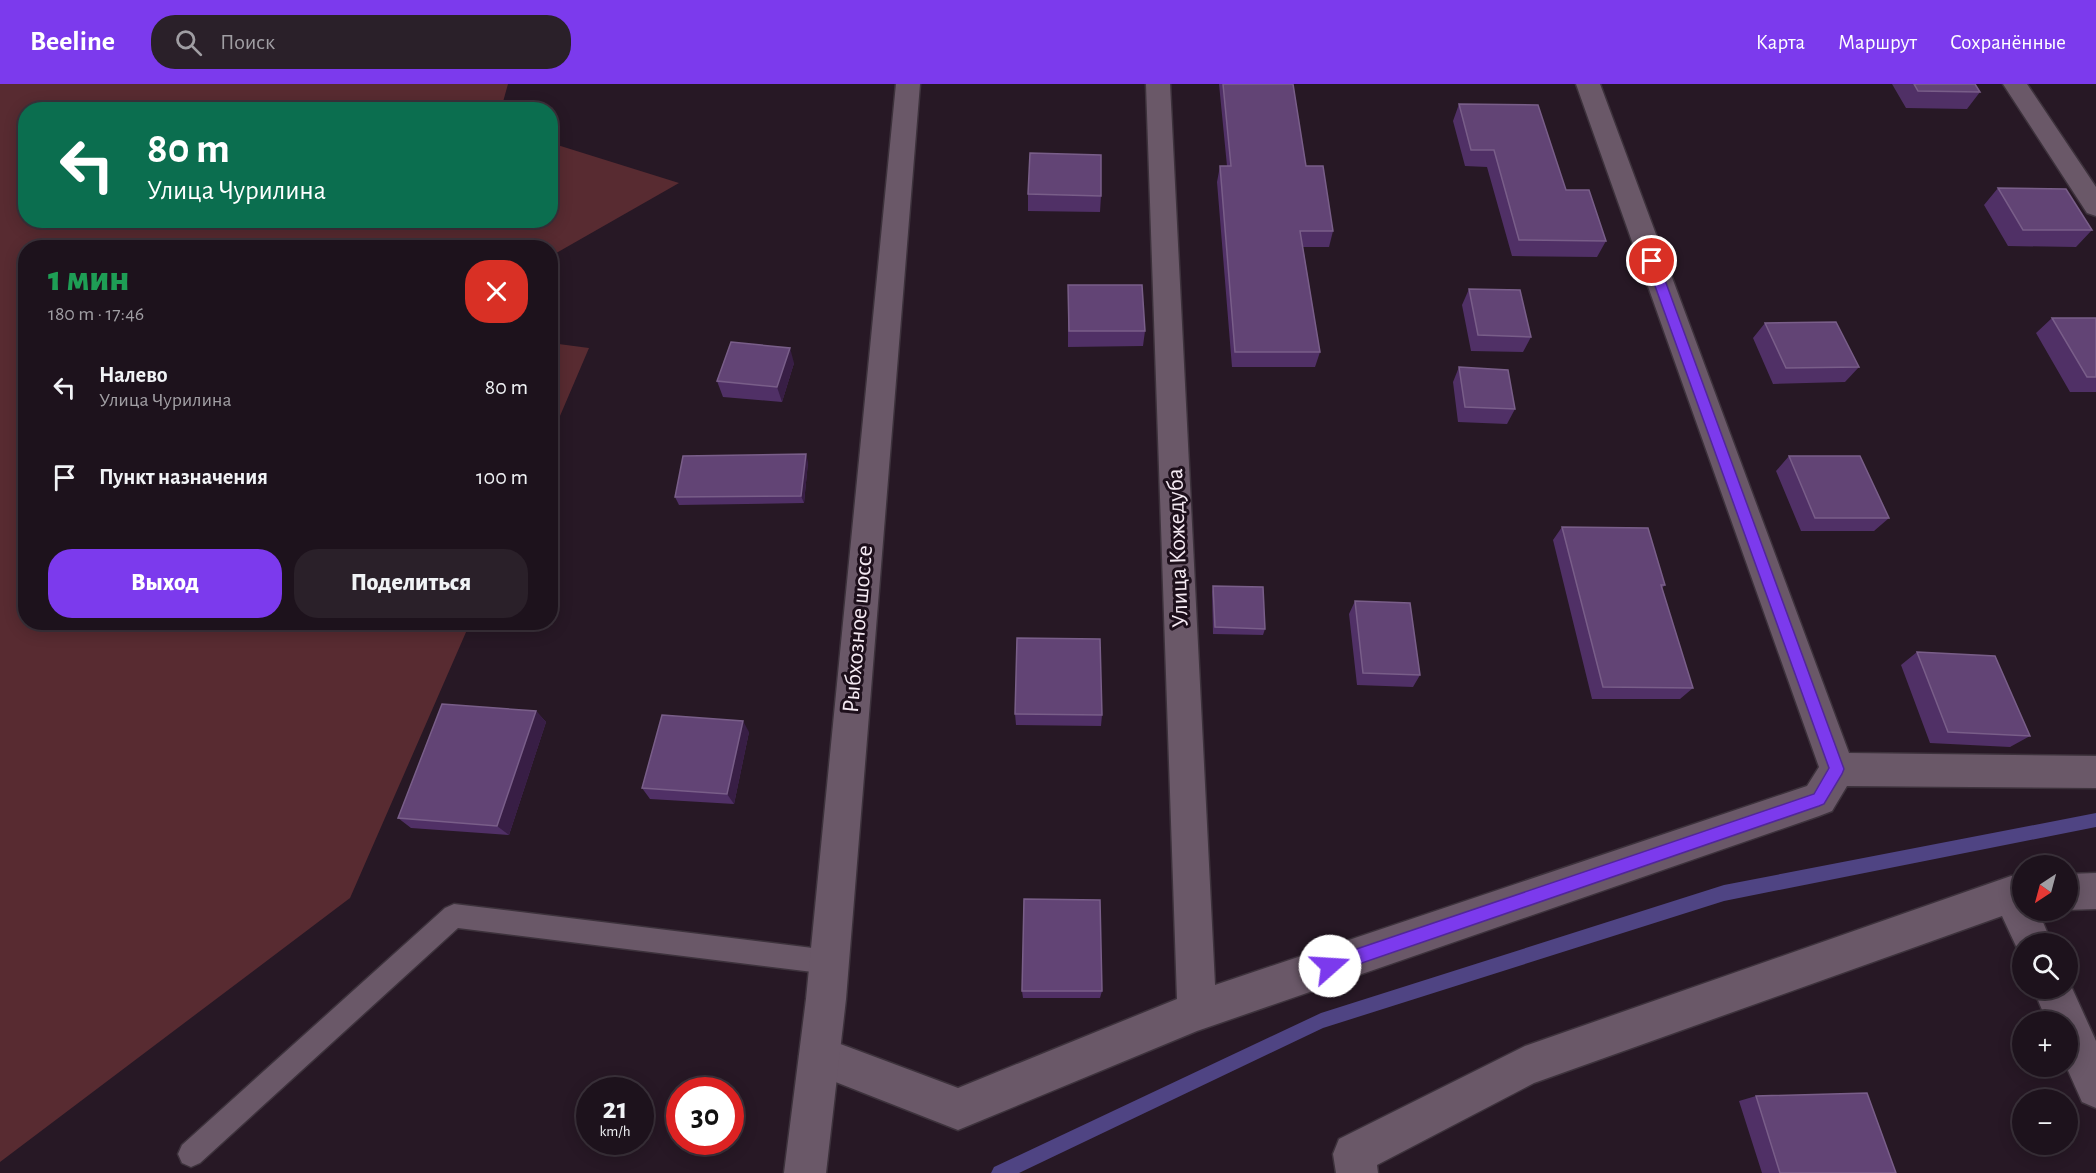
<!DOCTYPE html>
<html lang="ru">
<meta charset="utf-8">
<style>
:root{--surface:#1d121c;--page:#2a2029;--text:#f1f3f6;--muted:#a09ea3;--line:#3b323b;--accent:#7c3aed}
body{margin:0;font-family:"Alegreya Sans",sans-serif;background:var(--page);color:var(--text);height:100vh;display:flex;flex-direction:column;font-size:22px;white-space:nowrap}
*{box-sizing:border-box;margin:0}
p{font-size:20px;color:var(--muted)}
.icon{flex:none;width:33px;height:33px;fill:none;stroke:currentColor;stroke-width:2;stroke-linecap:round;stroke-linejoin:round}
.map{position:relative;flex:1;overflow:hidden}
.side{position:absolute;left:18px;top:156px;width:540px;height:390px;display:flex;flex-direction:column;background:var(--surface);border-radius:24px;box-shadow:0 3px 15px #0003,0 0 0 2px var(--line)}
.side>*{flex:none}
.hud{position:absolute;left:18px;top:18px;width:540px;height:126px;border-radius:24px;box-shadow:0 3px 15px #0003,0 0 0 2px var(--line);background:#0b6e4f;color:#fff;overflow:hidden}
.needle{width:39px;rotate:216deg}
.tools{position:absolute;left:2012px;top:771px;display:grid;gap:12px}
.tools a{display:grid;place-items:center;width:66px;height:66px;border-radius:50%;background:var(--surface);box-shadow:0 3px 15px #0003,0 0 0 2px var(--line);font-size:30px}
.speed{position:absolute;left:576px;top:993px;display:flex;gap:12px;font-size:30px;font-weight:700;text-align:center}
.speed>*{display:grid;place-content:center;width:78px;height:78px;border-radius:50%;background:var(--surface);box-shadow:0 3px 15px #0003,0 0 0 2px var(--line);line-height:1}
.speed small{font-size:15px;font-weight:400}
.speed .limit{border:9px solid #d22;background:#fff;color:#111}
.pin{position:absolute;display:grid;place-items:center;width:51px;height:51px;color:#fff;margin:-26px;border:3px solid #fff;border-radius:50%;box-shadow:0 2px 6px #0007}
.me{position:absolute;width:66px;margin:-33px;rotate:71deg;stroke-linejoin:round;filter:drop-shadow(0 0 4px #0008)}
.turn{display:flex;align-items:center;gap:21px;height:126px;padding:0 30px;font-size:27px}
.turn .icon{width:78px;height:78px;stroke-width:2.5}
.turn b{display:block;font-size:42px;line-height:51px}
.round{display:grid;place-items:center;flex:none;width:63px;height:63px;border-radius:24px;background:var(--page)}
.overview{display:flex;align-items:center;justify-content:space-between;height:102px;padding:0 30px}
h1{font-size:36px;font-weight:800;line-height:45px;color:#1e9e55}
.primary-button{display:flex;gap:12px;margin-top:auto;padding:12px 30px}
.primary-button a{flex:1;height:69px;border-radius:24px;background:var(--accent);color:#fff;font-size:24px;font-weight:800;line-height:69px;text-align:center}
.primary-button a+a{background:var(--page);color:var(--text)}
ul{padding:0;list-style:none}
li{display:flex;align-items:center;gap:18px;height:90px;padding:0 30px}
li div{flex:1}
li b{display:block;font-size:22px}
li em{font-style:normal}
header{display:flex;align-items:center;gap:36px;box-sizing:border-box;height:84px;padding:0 30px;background:var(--accent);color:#fff}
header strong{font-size:28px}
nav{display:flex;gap:33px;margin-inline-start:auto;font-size:21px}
.search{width:420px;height:54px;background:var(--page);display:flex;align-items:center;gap:15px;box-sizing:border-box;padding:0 21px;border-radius:24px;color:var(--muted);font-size:22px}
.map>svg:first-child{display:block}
.green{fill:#582b31}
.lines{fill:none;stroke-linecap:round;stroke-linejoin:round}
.stream{fill:#4f4483;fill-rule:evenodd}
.service-casing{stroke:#3d323c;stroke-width:3}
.minor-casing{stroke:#3d323c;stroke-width:3}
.tertiary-casing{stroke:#3d323c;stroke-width:3}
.service{fill:#6a5868;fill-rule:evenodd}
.minor{fill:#6a5868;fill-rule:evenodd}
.tertiary{fill:#6a5868;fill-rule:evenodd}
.wall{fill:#503066}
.shaded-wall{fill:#381e45}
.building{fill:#624475;stroke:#795e89;stroke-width:1.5}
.route{fill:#7c3aed;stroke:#51269a;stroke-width:1.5}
.labels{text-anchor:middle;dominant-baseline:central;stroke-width:6;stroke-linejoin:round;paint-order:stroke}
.street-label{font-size:24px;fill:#f5eaf3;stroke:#1d0f1b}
</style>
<header>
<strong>Beeline</strong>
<div class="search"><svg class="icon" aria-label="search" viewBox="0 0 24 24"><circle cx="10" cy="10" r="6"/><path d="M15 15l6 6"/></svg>Поиск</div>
<nav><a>Карта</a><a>Маршрут</a><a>Сохранённые</a></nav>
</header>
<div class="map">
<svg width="2096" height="1089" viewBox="0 0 2096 1089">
<rect width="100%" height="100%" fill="#271825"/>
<path class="green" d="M0 0H508L501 25 26 26V136H550L551 59 679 99 551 172 550 164H26V538L470 539 350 814 0 1078Z
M551 259 589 264 551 353 550 259Z"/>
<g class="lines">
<path class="stream" d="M2096 729V743L1724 817 1323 944 1019 1089H991L994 1083 1321 929 1724 801Z"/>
<defs>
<path id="service" d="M454 820 829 866 838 869 841 878 838 887 829 890 458 844 200 1079 191 1083 182 1079 178 1070 182 1061 445 824Z"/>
<path id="minor" d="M1146 0H1170L1215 901 1807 702 1819 683 1576 0H1600L1849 669 2096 672V704L1847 702 1832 727 1819 732 1197 947 958 1046 805 986 799 972 805 958 819 952 958 1004 1177 915Z
M2003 0H2027L2096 103V132L2087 129Z
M2096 789V825L2067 826V790Z
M2011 792H2022V826H2038L2052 860H2022V875L2002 832 1534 999 1377 1081 1378 1089H1336L1333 1070 1339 1055 1525 962Z
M2067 893 2096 957V1024L2082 1018 2066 982 2067 938H2047L2033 904H2067Z"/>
<path id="tertiary" d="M896 0H920L846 915 826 1089H784L806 915Z"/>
</defs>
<use href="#service" class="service-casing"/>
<use href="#minor" class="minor-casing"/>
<use href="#tertiary" class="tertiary-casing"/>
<use href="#service" class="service"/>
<use href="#minor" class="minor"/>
<use href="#tertiary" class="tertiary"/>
</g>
<path class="wall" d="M1219 0H1293L1306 82 1333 147 1329 163H1303L1320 268 1315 283H1232L1217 98 1220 82H1227Z
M1892 0H1975L1980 8 1967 25 1906 24Z
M1459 20 1566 106 1606 157 1597 173 1512 172 1487 83 1465 82 1453 37Z
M1998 104 2092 146 2076 163 2008 162 1984 121Z
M1028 110 1101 112 1100 128 1028 127Z
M1068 201 1145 247 1143 262 1068 263Z
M1469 205 1531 253 1523 268 1471 267 1462 221Z
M2052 234H2096V308H2070L2036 249Z
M1765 239 1859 283 1845 298 1773 300 1753 254Z
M794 279 782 318 723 313 717 297Z
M1459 283 1515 325 1507 340 1458 338 1453 298Z
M1789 372 1889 434 1874 447H1801L1776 387Z
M808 378 804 419 679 421 675 413Z
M1562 443 1665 501 1662 504 1693 604 1680 615H1592L1553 456Z
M1213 502 1265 545 1263 551 1213 550 1212 508Z
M1355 517 1420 591 1413 603 1357 601 1349 530Z
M1917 568 2030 652 2010 663 1930 659 1901 581Z
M536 627 546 638 509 751 411 744 398 734Z
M1015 630 1102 631 1101 642 1016 641Z
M749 648 734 720 650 715 642 704Z
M1022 907H1102L1100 914H1023Z
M1756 1012 1896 1089H1762L1739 1017Z"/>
<path class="shaded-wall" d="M790 264 794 279 782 318 777 303Z
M806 370 808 378 804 419 801 412Z
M536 627 546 638 509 751 497 742Z
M743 637 749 648 734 720 727 710Z"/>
<path class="building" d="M1223 0H1293L1306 82H1323L1333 147H1300L1320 268H1235L1220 82H1231Z
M1914 0H1975L1980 8 1918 7Z
M1459 20 1538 21 1566 106H1589L1606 157 1519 156 1494 66H1471Z
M1030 69 1101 71V112L1028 110Z
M1998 104 2066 105 2092 146H2023Z
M1068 201H1142L1145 247H1069Z
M1469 205 1520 206 1531 253 1478 251Z
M2052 234H2096V293H2087Z
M1836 238 1859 283 1786 284 1765 239Z
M731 258 790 264 777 303 717 297Z
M1459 283 1508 286 1515 325 1465 323Z
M806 370 801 412 675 413 683 372Z
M1789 372H1860L1889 434H1815Z
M1562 443 1648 444 1665 501H1661L1693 604 1603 603Z
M1213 502 1263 503 1265 545 1215 543Z
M1355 517 1410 519 1420 591 1363 589Z
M1017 554 1100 555 1102 631 1015 630Z
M1917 568 1995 572 2030 652 1948 648Z
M442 620 536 627 497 742 398 734Z
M662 631 743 637 727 710 642 704Z
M1024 815 1100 816 1102 907H1022Z
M1867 1009 1896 1089H1780L1756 1012Z"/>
<path class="route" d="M1652 173 1658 177 1844 685 1842 690 1824 720 1819 722 1330 890 1325 887 1323 882 1325 876 1330 874 1814 710 1829 684 1646 177Z"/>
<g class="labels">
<g class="street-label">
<text transform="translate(1178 464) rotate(-92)">Улица Кожедуба</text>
<text transform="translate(858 545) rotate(-85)">Рыбхозное шоссе</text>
</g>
</g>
</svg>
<div class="tools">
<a><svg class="needle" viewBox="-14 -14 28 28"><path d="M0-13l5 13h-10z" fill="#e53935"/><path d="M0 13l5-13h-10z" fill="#a09ea3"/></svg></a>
<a><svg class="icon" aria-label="search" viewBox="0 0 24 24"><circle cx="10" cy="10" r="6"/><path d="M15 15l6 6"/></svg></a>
<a>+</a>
<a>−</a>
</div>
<div class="speed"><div>21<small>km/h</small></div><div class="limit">30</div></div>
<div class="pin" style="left:1652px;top:177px;background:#d93025"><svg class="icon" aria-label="arrive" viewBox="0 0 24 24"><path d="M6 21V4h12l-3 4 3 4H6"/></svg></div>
<svg class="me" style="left:1330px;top:882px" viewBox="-20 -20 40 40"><circle r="19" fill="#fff"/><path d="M0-13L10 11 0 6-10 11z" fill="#7c3aed"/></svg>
<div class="hud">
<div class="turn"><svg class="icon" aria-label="left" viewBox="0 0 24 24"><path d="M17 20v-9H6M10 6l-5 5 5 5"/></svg><div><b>80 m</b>Улица Чурилина</div></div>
</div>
<section class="side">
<div class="overview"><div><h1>1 мин</h1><p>180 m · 17:46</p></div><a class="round" style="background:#d93025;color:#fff"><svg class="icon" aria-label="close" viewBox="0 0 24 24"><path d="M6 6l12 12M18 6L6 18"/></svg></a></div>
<ul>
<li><svg class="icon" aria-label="left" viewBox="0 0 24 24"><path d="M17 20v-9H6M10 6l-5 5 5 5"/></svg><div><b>Налево</b><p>Улица Чурилина</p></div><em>80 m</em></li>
<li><svg class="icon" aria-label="arrive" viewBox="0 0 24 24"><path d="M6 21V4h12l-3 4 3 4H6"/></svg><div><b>Пункт назначения</b></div><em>100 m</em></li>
</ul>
<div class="primary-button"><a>Выход</a><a>Поделиться</a></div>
</section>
</div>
